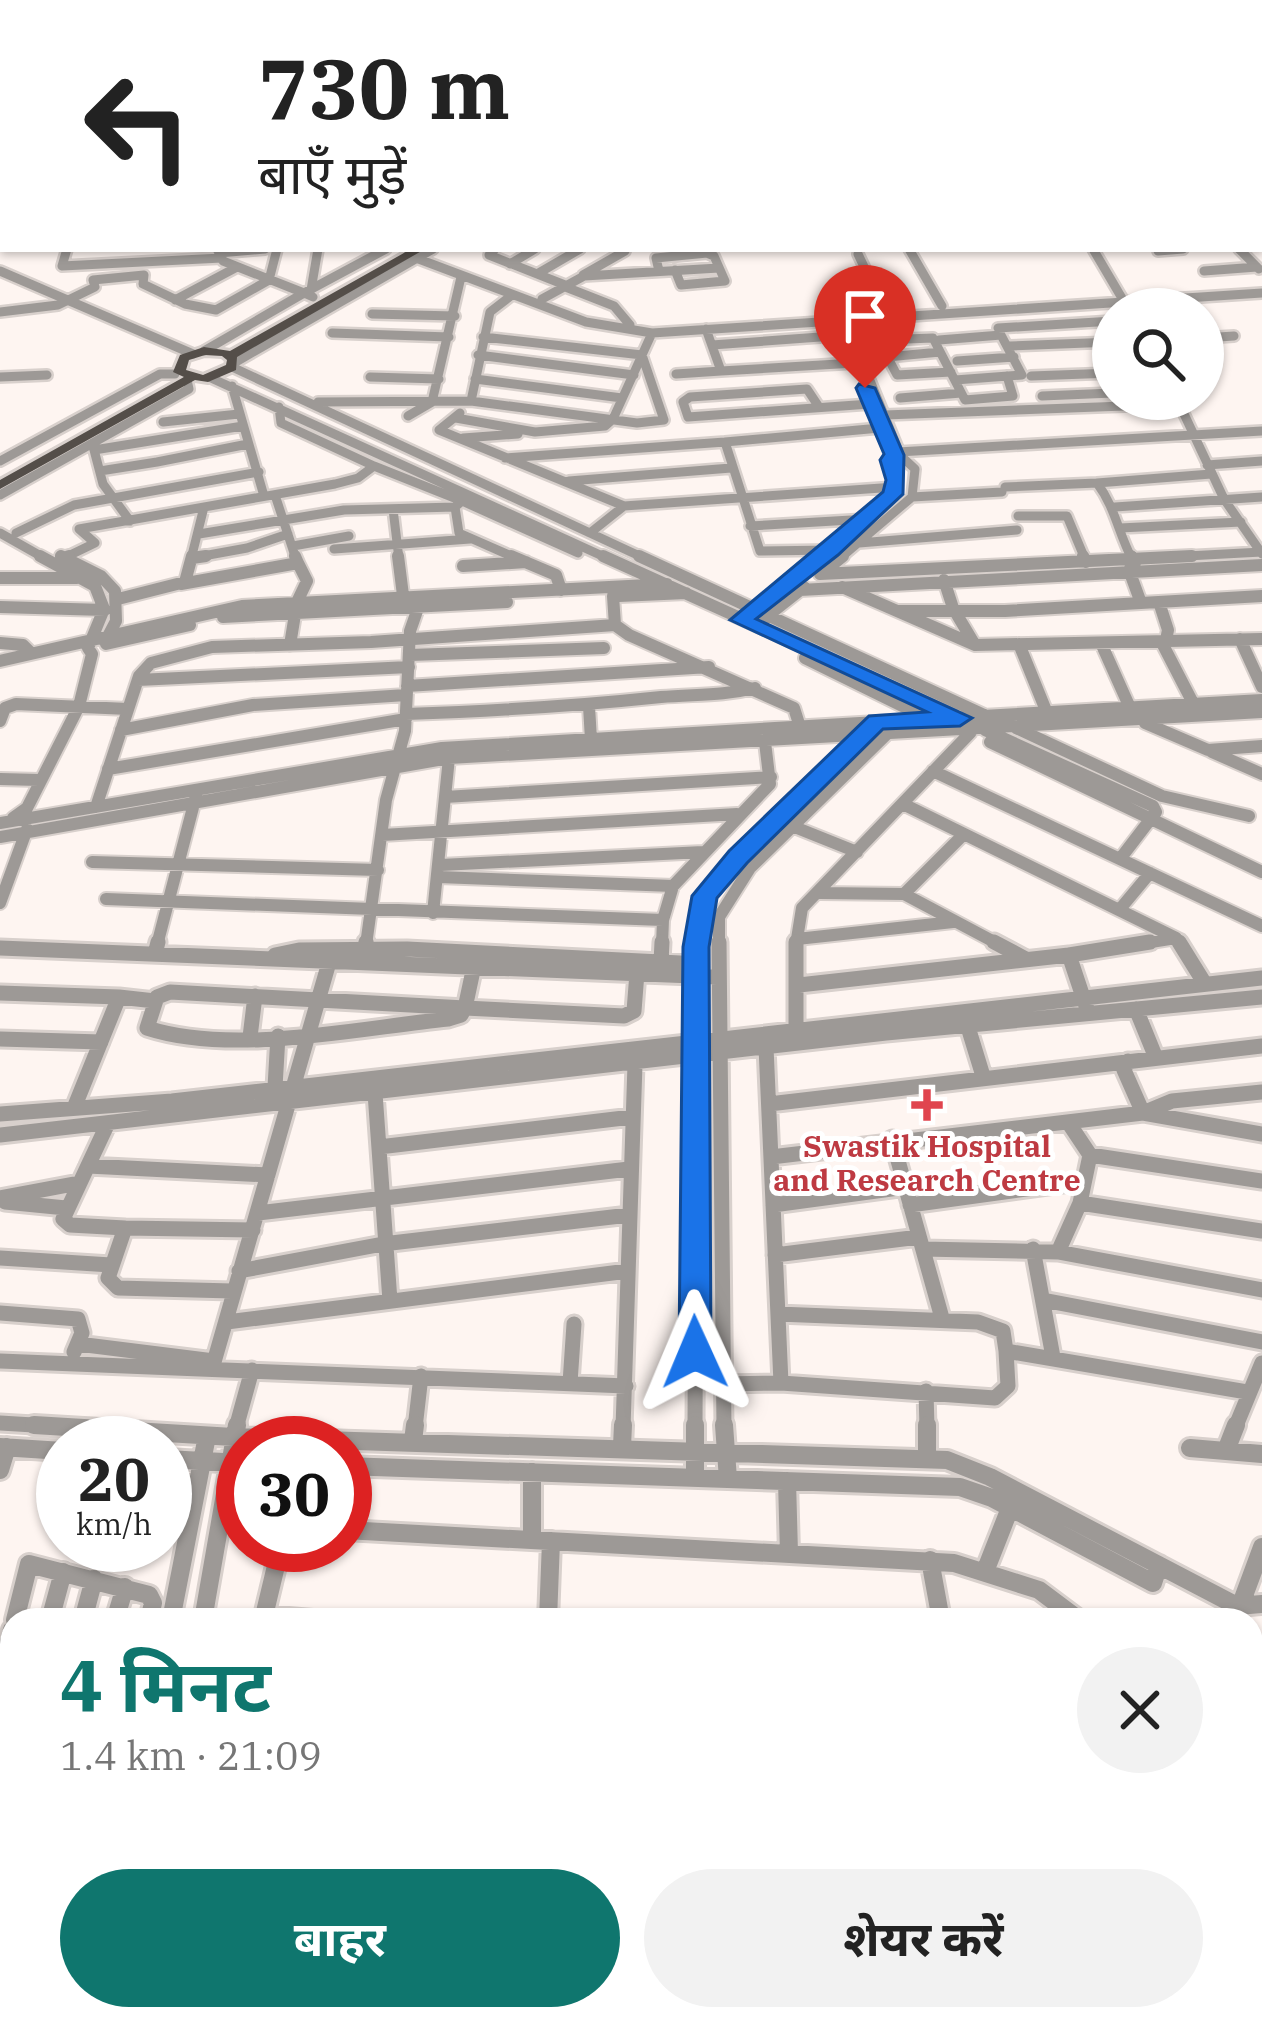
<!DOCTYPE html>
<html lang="hi">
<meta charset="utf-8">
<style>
:root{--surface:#fff;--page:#f2f2f2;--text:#222;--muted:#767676;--accent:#0f766e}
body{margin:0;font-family:"IBM Plex Serif","Noto Sans Devanagari",serif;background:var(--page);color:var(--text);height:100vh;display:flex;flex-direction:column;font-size:45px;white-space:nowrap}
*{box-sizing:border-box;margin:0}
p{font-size:39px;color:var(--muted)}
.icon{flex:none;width:66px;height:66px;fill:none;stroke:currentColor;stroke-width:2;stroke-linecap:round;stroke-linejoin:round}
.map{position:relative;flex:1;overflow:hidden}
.panel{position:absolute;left:0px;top:1608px;width:1263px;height:423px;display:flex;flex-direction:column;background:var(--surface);border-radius:36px 36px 0 0;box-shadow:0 3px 9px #0004}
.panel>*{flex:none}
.guide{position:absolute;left:0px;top:0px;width:1263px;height:252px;box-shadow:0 3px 9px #0004;background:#fff;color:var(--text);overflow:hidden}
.buttons{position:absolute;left:1092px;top:288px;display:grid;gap:24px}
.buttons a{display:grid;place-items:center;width:132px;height:132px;border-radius:50%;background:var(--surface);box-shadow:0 3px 9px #0004;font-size:60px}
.speed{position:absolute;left:36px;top:1416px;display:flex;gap:24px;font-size:60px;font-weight:700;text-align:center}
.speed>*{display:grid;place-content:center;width:156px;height:156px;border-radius:50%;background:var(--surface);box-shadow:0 3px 9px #0004;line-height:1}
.speed small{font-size:30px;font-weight:400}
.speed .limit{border:18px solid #d22;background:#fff;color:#111}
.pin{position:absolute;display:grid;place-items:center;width:102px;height:102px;color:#fff;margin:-123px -51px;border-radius:50% 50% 50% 0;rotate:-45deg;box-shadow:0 0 12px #0007}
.pin .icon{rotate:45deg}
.me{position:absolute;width:132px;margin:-66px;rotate:359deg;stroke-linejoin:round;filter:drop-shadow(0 0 9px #0008)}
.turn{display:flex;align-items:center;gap:42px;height:252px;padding:0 60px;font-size:54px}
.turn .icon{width:156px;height:156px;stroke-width:2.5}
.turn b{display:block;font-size:84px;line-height:102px}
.round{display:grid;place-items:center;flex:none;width:126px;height:126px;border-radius:63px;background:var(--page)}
.overview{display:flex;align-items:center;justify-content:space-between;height:204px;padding:0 60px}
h1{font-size:72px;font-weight:700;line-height:90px;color:var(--accent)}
.action{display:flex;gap:24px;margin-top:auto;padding:24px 60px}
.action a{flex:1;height:138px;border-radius:72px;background:var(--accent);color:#fff;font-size:48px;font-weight:700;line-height:138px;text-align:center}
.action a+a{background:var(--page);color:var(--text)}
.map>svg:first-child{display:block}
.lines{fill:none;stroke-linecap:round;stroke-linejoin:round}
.minor-far4-casing{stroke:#d8d0cc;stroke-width:10}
.minor-far3-casing{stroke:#d8d0cc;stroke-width:14}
.minor-far2-casing{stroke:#d8d0cc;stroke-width:16}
.minor-far1-casing{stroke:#d8d0cc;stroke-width:21}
.minor-casing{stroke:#d8d0cc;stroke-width:24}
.major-casing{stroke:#d8d0cc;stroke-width:6}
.minor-far4{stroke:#9d9996;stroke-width:8}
.minor-far3{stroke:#9d9996;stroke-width:9}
.minor-far2{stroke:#9d9996;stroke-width:12}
.minor-far1{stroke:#9d9996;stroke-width:15}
.minor{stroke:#9d9996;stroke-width:18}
.major{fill:#544e49;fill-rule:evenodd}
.route{fill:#1a73e8;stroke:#114b97;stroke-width:3}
.health-dot{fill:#e0444e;stroke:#fff;stroke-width:4.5}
.labels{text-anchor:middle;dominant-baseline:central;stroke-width:10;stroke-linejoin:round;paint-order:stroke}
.health-label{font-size:30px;font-weight:bold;fill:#be3a42;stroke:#fff}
</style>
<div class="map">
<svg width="1262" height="2030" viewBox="0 0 1262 2030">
<rect width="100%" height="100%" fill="#fef5f1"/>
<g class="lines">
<defs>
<path id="minor-far4" d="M899 0 903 3
M927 0H941
M1119 0 1123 3
M1240 0H1260
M421 1 435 0
M598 1 610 0
M771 1 777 3
M7 3 38 0
M139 3 168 0
M830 3 836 0
M873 3 878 0"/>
<path id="minor-far3" d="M67 249 62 266 222 258
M217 249 223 261 304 293
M495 249 489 255 565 285
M909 249 942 306
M1093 249 1126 305
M1239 249 1259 269
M1158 251 1183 249
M219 253 265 249
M858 254 885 311
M408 255 586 322 652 333 1262 293
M510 264 535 249
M0 271 193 354
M659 271 656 258 707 253 714 256 725 281 681 285 675 270
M1204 271 1257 267
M537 274 580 249
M583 275 625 251
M563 286 614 306 630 325
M311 290 318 249
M313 297 304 293 386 249
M542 299 584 276 719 268
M175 300 237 267
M0 312 58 305 95 287 93 280 144 275 143 284 185 304 216 310 269 280 277 249
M372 314 455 316
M998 328 1113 321
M706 329 721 371 855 363
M332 333 449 337
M1203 338 1234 336
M878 339 897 375 951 372
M939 340 1001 335 999 332
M854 341 933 338 965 400 1013 396 1007 376
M712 345 820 337
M1010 346 1113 342
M204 351 304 293
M478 355 634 375
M887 357 940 352
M957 361 1014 357
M234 363 433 249
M232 367 646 559
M676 374 721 371
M1031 376 1113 373
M0 377 47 375
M370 377 439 379
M211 378 609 559
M475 379 622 398
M955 380 1022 375 1001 335
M232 386 264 496
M1042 396 1113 393
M900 398 961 393
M1177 399 1224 499 1262 554
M471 401 490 312 512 295
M318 402 471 401 637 423 664 420 642 355 483 337
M279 407 281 423 374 466
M819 407 807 389 690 397 683 402 688 417 870 404
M460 413 439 430 624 506
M885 415 1179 404
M408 416 432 402 461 277
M456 418 535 432 605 426 613 419 652 333
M163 422 239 414
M463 438 518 434
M725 442 880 428
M93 446 103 484 130 521
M94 450 243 426
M898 452 1262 431
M505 458 725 442 760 551 831 550
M0 461 160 374H175
M157 462 248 444
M1207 465 1262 461
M100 471 157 462
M569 481 731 468
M1005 487 1097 483
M0 495 189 389 187 380
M275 495 296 559
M912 497 1002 492
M462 501 578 553
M1115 507 1262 497
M393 509 399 559
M1018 516H1067L1085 559
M750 526 868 519
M1120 528 1241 522
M0 533 46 559
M16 533 74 505 259 472
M590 533 624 506 896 487
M199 534 344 510 455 507
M859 543 1017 530
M293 546 349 536
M334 549 470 539
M61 556 66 559
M64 558 95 543 79 529 335 484 358 478 374 466 462 501 455 507 459 533 518 559
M192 558 247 548 288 534
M191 559 204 507
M823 559 873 516 895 488 890 460 894 455 869 399
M839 559 912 497 915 469 901 456 843 315
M1131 559 1262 552
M1132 559C1118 532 1115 507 1097 483L1211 474"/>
<path id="minor-far2" d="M61 556 101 576 115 591 116 621 107 638
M398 556 404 603
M511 556 556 575 561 590
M603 556 955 715
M639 556 984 715
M1083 556 1086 562
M1131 556 1135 563
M64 558 69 556
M192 558 206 556
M463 566 526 562
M1129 570 1141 603
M822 573 843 556
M820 574 1192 556
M0 578H77
M944 580 953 608 975 645
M181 584 298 563 295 556
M842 587 975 645 1262 639
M800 590 1262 565
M613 596 615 625 629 635 794 708 800 727
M619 596 686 593
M118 599 185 582 192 556
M1159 602 1168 630 1166 640
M0 607 105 610
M899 611H1005L1262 596
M749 612 826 556
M223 617 507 602
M761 621 804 587
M1240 639 1262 687
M1161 641 1194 705
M0 643 23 645 31 653
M1101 643 1131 710
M106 644 190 625
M1019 644 1047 713
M290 645 297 602 307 581 298 563
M410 655 604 648
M805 658 925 717
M0 661 242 606 667 584
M138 680 409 667
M407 686 709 667
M589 706 591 740
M406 714C492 711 576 706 661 697 694 694 722 696 755 688
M0 721 5 708 16 704 128 709
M1145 723 1208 750 1262 746
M1016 728 1162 796 1249 816
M121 730 253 705 406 695
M985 730 1153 806 1156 812 1120 859
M990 742 1262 872
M1212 752 1262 774
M108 769 406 719
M933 771 1262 926
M0 779 39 780
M445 797 771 777
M903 804 1176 938 1180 945
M96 807 139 676 151 663 212 647 371 642 615 625
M13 818 27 808 79 706 92 654 88 648 104 609 95 586 40 556
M0 823 442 748 877 722
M792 826 857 852
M964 834 904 894 1000 945
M382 835 737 814
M0 837 449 758 1262 712
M92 862 378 870
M441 865 703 852
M439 877 673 886
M820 893 904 894
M106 899 663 920 673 886 770 784 765 742
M0 903 27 829
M1120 909 1150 873
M433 913 449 758
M797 939 953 922
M157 945 196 796
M366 945 386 800 405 731 410 631 418 608
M662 945 663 920
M696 945 705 896 712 883 877 722 1262 700
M719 945V917L750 868 890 731
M796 945 802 908 971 732
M1132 945 1176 938"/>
<path id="minor-far1" d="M719 942 724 1428
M796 942V1033
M994 942 1026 959
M1179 942 1205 984
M0 948 717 977
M155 954 158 942
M275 955 299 950 407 949 700 964
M364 957 366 942
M661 962 662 942
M799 985 1069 955
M170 992 465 1008 461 1015 448 1019C358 1028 233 1056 147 1028L157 997Z
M0 993 119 997
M1086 1006 1069 955 1150 942
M465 1008 624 1016 634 1011 637 973
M465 1008 474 966
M1136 1009 1156 1058
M968 1027 983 1076
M250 1037 255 996
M0 1039 101 1042
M766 1047 781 1383
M1128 1061 1124 1070 1143 1113 1172 1101 1262 1092
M275 1087 278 1036
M375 1093 390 1301
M769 1104 1262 1046
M74 1108 119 997 155 1001
M0 1114 172 1101 1262 978
M108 1123 63 1219 70 1225 125 1228
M0 1135 886 1033 1262 997
M892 1139 942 1318
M379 1147 632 1117
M1090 1155 1262 1181
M771 1157 1143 1113 1262 1134
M88 1166 268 1175
M0 1198 79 1183
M5 1202 66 1208
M1080 1203 1262 1231
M773 1205 906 1187
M910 1205 1084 1181
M258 1213 629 1169
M923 1249 1058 1252 1262 1290
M1033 1249 1053 1357
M1058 1252 1080 1203 1090 1155 1068 1122
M775 1255 919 1237
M0 1258 111 1265
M239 1271 383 1244 629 1215
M232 1291 118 1288 108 1278 125 1228 253 1230
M1043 1300 1262 1342
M0 1313 78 1319 82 1333 74 1352
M778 1314 978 1322 1003 1331 1006 1351
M227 1322 628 1271
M78 1344 214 1361
M0 1361 626 1386
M212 1369 330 959
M570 1383 574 1324
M721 1384 781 1383 995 1398 1008 1386 1006 1351 1247 1392
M926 1391 927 1428
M0 1423 84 1428
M236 1428 252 1370
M415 1428 421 1376
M623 1428 635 1064
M695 1428 697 942
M1235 1428 1262 1363"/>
<path id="minor" d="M34 1425 233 1437 947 1460 990 1477 1237 1606 1262 1604
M724 1425 728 1479
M927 1425V1458
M413 1441 415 1425
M622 1446 623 1425
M0 1447 63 1451
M1190 1448 1262 1454
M1227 1448 1236 1425
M165 1459 243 1463
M345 1466 960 1487 992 1498 1153 1583 1159 1565
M0 1470 7 1447
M532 1472V1540
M695 1477V1425
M787 1481 789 1553
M221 1523 243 1525
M345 1530 954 1563 1039 1590 1079 1620
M281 1545 264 1616 313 1620
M930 1560 941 1620
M986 1569 1010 1508
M15 1620 29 1564 149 1595 153 1603 149 1620
M50 1620 63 1572
M83 1620 94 1579
M115 1620 125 1587
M171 1620 207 1436
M203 1620 237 1425
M548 1620 551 1541
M1235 1620 1262 1547
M0 1676 12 1630
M0 1718 12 1722
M0 1755 12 1758
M0 1802 12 1805
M0 1828 12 1830
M0 1930 12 1886
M693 2019V2030
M88 2030 91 2019
M110 2030 112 2019
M188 2030 190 2019
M342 2030 344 2019
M431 2030 433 2019
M874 2030 876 2019
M909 2030 914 2019
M1126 2030 1130 2019"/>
<path id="major" d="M411 249H425L237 357 236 370 208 382 195 380 0 489V480L184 377 173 372 180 355 204 347 230 351ZM205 355 222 356 227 360 226 365 203 375 186 370 189 360Z"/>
</defs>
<use href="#minor-far4" class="minor-far4-casing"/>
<use href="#minor-far3" class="minor-far3-casing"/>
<use href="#minor-far2" class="minor-far2-casing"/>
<use href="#minor-far1" class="minor-far1-casing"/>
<use href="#minor" class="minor-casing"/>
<use href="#major" class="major-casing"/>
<use href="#minor-far4" class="minor-far4"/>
<use href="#minor-far3" class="minor-far3"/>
<use href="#minor-far2" class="minor-far2"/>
<use href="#minor-far1" class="minor-far1"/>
<use href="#minor" class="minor"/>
<use href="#major" class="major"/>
</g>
<path class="route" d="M859 384 875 388 904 455 903 494 838 555 756 619 972 718 960 726 883 729 747 863 717 898 709 947 711 1352 706 1362 695 1366 684 1362 679 1352 683 947 692 896 729 851 869 716 927 712 730 620 883 492 886 480 880 460 884 454 856 388Z"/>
<path class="health-dot" d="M921 1087h12v12h12v12h-12v12h-12v-12h-12v-12h12z"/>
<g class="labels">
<g class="health-label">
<text x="927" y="1145">Swastik Hospital<tspan x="927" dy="34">and Research Centre</tspan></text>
</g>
</g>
</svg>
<div class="buttons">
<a><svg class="icon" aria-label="search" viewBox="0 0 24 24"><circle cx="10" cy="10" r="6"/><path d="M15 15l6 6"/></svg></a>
</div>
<div class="speed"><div>20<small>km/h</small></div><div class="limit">30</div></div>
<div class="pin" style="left:865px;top:388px;background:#d93025"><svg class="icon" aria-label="arrive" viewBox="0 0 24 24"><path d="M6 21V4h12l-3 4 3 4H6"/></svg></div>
<svg class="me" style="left:695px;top:1352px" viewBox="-20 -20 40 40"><path d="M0-17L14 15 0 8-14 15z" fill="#1a73e8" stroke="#fff" stroke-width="4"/></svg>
<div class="guide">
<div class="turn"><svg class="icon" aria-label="left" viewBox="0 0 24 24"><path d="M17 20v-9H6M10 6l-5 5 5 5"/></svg><div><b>730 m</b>बाएँ मुड़ें</div></div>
</div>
<section class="panel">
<div class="overview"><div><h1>4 मिनट</h1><p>1.4 km · 21:09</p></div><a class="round"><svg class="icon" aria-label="close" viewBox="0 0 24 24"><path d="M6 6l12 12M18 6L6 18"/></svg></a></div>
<div class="action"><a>बाहर</a><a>शेयर करें</a></div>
</section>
</div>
